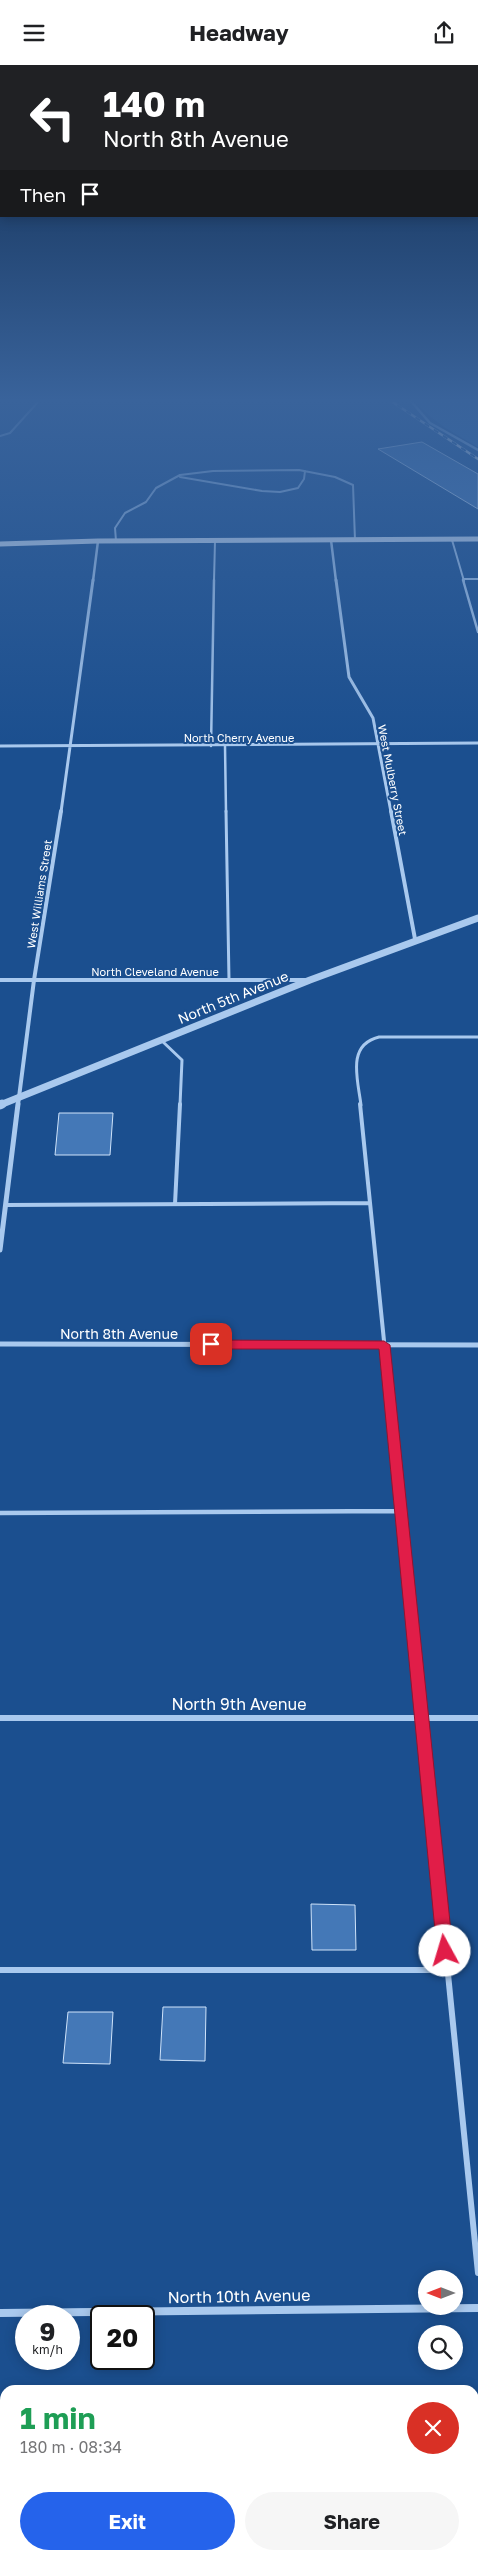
<!DOCTYPE html>
<meta charset="utf-8">
<style>
:root{--surface:#fff;--page:#f6f6f6;--text:#202124;--muted:#757577;--accent:#2563eb}
body{margin:0;font-family:"Golos Text",sans-serif;background:var(--page);color:var(--text);height:100vh;display:flex;flex-direction:column;font-size:19px;white-space:nowrap}
*{box-sizing:border-box;margin:0}
p{font-size:16px;color:var(--muted)}
.icon{flex:none;width:28px;height:28px;fill:none;stroke:currentColor;stroke-width:2;stroke-linecap:round;stroke-linejoin:round}
.map{position:relative;flex:1;overflow:hidden}
.side{position:absolute;left:0px;top:2320px;width:479px;height:175px;display:flex;flex-direction:column;background:var(--surface);border-radius:15px 15px 0 0;box-shadow:0 2px 12px #0003}
.side>*{flex:none}
.guide{position:absolute;left:0px;top:0px;width:479px;height:152px;box-shadow:0 2px 12px #0003;background:#202124;color:#fff;overflow:hidden}
.needle{width:32px;rotate:270deg}
.controls{position:absolute;left:418px;top:2205px;display:grid;gap:10px}
.controls a{display:grid;place-items:center;width:45px;height:45px;border-radius:50%;background:var(--surface);box-shadow:0 2px 12px #0003;font-size:25px}
.speed{position:absolute;left:15px;top:2240px;display:flex;gap:10px;font-size:25px;font-weight:700;text-align:center}
.speed>*{display:grid;place-content:center;width:65px;height:65px;border-radius:50%;background:var(--surface);box-shadow:0 2px 12px #0003;line-height:1}
.speed small{font-size:12px;font-weight:400}
.speed .limit{border:2px solid #111;border-radius:8px;background:#fff;color:#111}
.pin{position:absolute;display:grid;place-items:center;width:42px;height:42px;color:#fff;margin:-21px;border-radius:10px;box-shadow:0 2px 8px #0006}
.me{position:absolute;width:55px;margin:-28px;rotate:354deg;stroke-linejoin:round;filter:drop-shadow(0 0 4px #0008)}
.turn{display:flex;align-items:center;gap:18px;height:105px;padding:0 20px;font-size:22px}
.turn .icon{width:65px;height:65px;stroke-width:2.5}
.turn b{display:block;font-size:35px;line-height:42px}
.then{display:flex;align-items:center;height:48px;padding:0 20px;background:#0003;gap:10px;font-size:19px}
.round{display:grid;place-items:center;flex:none;width:52px;height:52px;border-radius:26px;background:var(--page)}
.summary{display:flex;align-items:center;justify-content:space-between;height:85px;padding:0 20px}
h1{font-size:30px;font-weight:700;line-height:38px;color:#1e9e55}
.action{display:flex;gap:10px;margin-top:auto;padding:10px 20px}
.action a{flex:1;height:58px;border-radius:30px;background:var(--accent);color:#fff;font-size:20px;font-weight:700;line-height:58px;text-align:center}
.action a+a{background:var(--page);color:var(--text)}
header{display:flex;justify-content:space-between;align-items:center;height:65px;padding:0 20px;background:var(--surface);font-size:22px;font-weight:700}
.map>svg:first-child{display:block}
.green{fill:#2e69ad}
.building{fill:#4478b7;stroke:#cfe3fa}
.lines{fill:none;stroke-linecap:round;stroke-linejoin:round}
.service-far5{stroke:#a9c9ee;stroke-width:2}
.service-far4{stroke:#a9c9ee;stroke-width:2.5}
.service-far3{stroke:#a9c9ee;stroke-width:3}
.service-far2{stroke:#a9c9ee;stroke-width:4}
.service-far1{stroke:#a9c9ee;stroke-width:4.5}
.service{stroke:#a9c9ee;stroke-width:6}
.minor-far5{stroke:#a9c9ee;stroke-width:2.5}
.minor-far4{stroke:#a9c9ee;stroke-width:3}
.minor-far3{stroke:#a9c9ee;stroke-width:4}
.minor-far2{stroke:#a9c9ee;stroke-width:5}
.minor-far1{stroke:#a9c9ee;stroke-width:6}
.minor{stroke:#a9c9ee;stroke-width:8}
.tertiary-far1{stroke:#a9c9ee;stroke-width:7}
.tertiary{stroke:#a9c9ee;stroke-width:9}
.secondary{stroke:#d6e6fa;stroke-width:5}
.rail-casing{stroke:#fff;stroke-width:2.5}
.rail{stroke:#1b4f8f;stroke-width:2;stroke-dasharray:5.5;stroke-linecap:butt}
.route{fill:#e11d48;stroke:#92132f}
.labels{text-anchor:middle;dominant-baseline:central;stroke-width:4;stroke-linejoin:round;paint-order:stroke}
.far-street-label{font-size:11px;fill:#fff;stroke:#1b4f8f}
.street-label{font-size:14px;fill:#fff;stroke:#1b4f8f}
.near-street-label{font-size:16px;fill:#fff;stroke:#1b4f8f}
</style>
<header><svg class="icon" aria-label="menu" viewBox="0 0 24 24"><path d="M4 6h16M4 12h16M4 18h16"/></svg>Headway<svg class="icon" aria-label="share" viewBox="0 0 24 24"><path d="M12 15V3M7 8l5-5 5 5M5 13v7h14v-7"/></svg></header>
<div class="map">
<svg width="478" height="2495" viewBox="0 0 478 2495">
<rect width="100%" height="100%" fill="#1b4f8f"/>
<path class="green" d="M416 334H478V382C461 372 424 353 416 334Z"/>
<path class="building" d="M422 377 478 409V444L378 384Z
M59 1048H113L110 1090H55Z
M311 1839 355 1840 356 1885H312Z
M163 1942H206L205 1996 160 1995Z
M68 1947H113L110 1999 63 1998Z"/>
<g class="lines">
<path class="service-far5" d="M0 371 10 368 38 337
M180 412 262 426 280 427 298 423 304 414 305 406
M452 475 464 516
M116 476 115 463 125 448 146 437 156 423 180 410 213 406 299 405 335 412 353 420 355 475
M463 514H478
M214 516 215 476"/>
<path class="service-far4" d="M463 515 478 567
M211 681 214 515
M225 681 226 747"/>
<path class="service-far3" d="M226 746 229 915
M161 975 182 995 180 1040
M361 1040C358 1015 346 980 379 972H478"/>
<path class="service-far2" d="M360 1039 398 1414
M175 1139 180 1039
M6 1140 370 1138"/>
<path class="service-far1" d="M398 1413 446 1890
M0 1448 401 1446"/>
<path class="service" d="M446 1889 478 2208
M0 1905H447"/>
<path class="minor-far5" d="M409 334 430 358 478 385
M331 475 336 516
M93 516 98 476"/>
<path class="minor-far4" d="M336 515 349 612 373 653 391 747
M0 681 478 678
M61 747 93 515"/>
<path class="minor-far3" d="M391 746 415 874
M0 915H307
M18 1040 34 915 61 746"/>
<path class="minor-far2" d="M0 1185 18 1039
M0 1279 478 1280"/>
<path class="minor-far1" d="M0 1653H478"/>
<path class="minor" d="M0 2248 478 2243"/>
<path class="tertiary-far1" d="M0 1040 310 915 478 853"/>
<path class="tertiary" d="M0 1040 2 1039"/>
<path class="secondary" d="M0 479 98 476 478 474"/>
<defs>
<path id="rail" d="M388 334 478 394"/>
</defs>
<use href="#rail" class="rail-casing"/>
<use href="#rail" class="rail"/>
</g>
<linearGradient id="sky" x2="0" y2="1"><stop stop-color="#0f2b4f"/><stop offset="0.49" stop-color="#39639b"/><stop offset="1" stop-color="#39639b" stop-opacity="0"/></linearGradient>
<rect width="478" height="684" fill="url(#sky)"/>
<path class="route" d="M211 1275 384 1276 390 1280 453 1886 451 1892 445 1894 439 1892 437 1886 379 1284H211L205 1279Z"/>
<g class="labels">
<g class="far-street-label">
<text x="239" y="672">North Cherry Avenue</text>
<text transform="translate(393 715) rotate(79)">West Mulberry Street</text>
<text transform="translate(39 829) rotate(-81)">West Williams Street</text>
<text x="155" y="906">North Cleveland Avenue</text>
</g>
<g class="street-label">
<text transform="translate(233 932) rotate(-22)">North 5th Avenue</text>
<text x="119" y="1268">North 8th Avenue</text>
</g>
<g class="near-street-label">
<text x="239" y="1639">North 9th Avenue</text>
<text transform="translate(239 2231) rotate(-1)">North 10th Avenue</text>
</g>
</g>
</svg>
<div class="controls">
<a><svg class="needle" viewBox="-14 -14 28 28"><path d="M0-13l5 13h-10z" fill="#e53935"/><path d="M0 13l5-13h-10z" fill="#757577"/></svg></a>
<a><svg class="icon" aria-label="search" viewBox="0 0 24 24"><circle cx="10" cy="10" r="6"/><path d="M15 15l6 6"/></svg></a>
</div>
<div class="speed"><div>9<small>km/h</small></div><div class="limit">20</div></div>
<div class="pin" style="left:211px;top:1279px;background:#d93025"><svg class="icon" aria-label="arrive" viewBox="0 0 24 24"><path d="M6 21V4h12l-3 4 3 4H6"/></svg></div>
<svg class="me" style="left:445px;top:1886px" viewBox="-20 -20 40 40"><circle r="19" fill="#fff"/><path d="M0-13L10 11 0 6-10 11z" fill="#e11d48"/></svg>
<div class="guide">
<div class="turn"><svg class="icon" aria-label="left" viewBox="0 0 24 24"><path d="M17 20v-9H6M10 6l-5 5 5 5"/></svg><div><b>140 m</b>North 8th Avenue</div></div>
<div class="then">Then<svg class="icon" aria-label="arrive" viewBox="0 0 24 24"><path d="M6 21V4h12l-3 4 3 4H6"/></svg></div>
</div>
<section class="side">
<div class="summary"><div><h1>1 min</h1><p>180 m · 08:34</p></div><a class="round" style="background:#d93025;color:#fff"><svg class="icon" aria-label="close" viewBox="0 0 24 24"><path d="M6 6l12 12M18 6L6 18"/></svg></a></div>
<div class="action"><a>Exit</a><a>Share</a></div>
</section>
</div>
